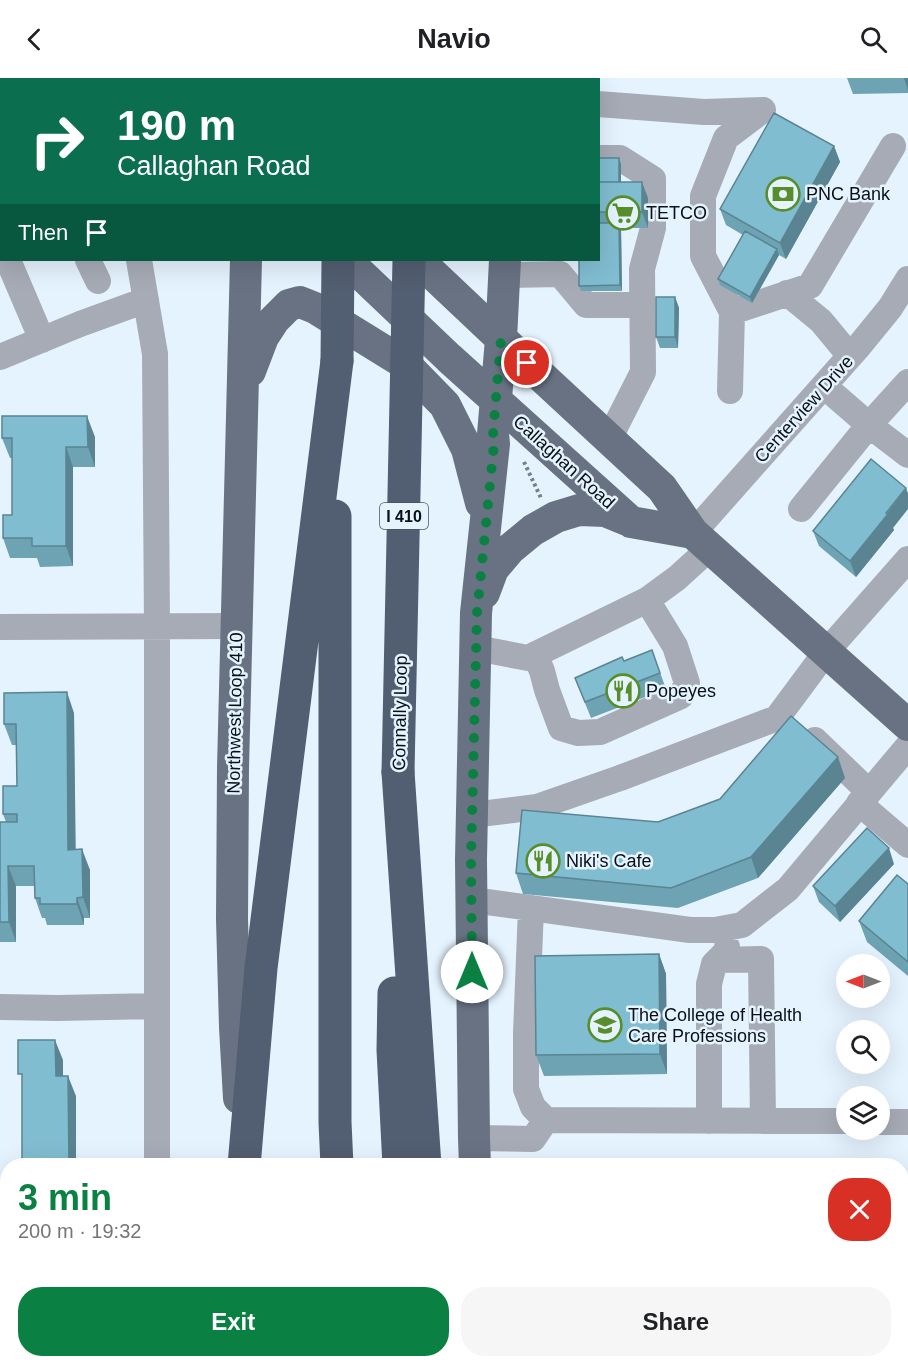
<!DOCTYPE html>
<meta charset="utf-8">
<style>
:root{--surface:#fff;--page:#f6f6f6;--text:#202124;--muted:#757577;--accent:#0b8043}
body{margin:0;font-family:Helvetica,sans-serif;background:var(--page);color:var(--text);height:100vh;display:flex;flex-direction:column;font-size:22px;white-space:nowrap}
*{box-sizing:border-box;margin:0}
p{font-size:20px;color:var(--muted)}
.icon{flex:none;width:33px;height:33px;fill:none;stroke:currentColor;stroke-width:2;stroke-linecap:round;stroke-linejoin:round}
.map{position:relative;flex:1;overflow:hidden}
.panel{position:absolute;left:0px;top:1080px;width:909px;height:210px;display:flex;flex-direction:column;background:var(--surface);border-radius:24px 24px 0 0;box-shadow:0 6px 24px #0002}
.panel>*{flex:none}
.hud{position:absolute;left:0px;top:0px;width:600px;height:183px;box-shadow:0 6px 24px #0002;background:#0b6e4f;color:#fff;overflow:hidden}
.needle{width:39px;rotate:270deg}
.fabs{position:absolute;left:836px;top:876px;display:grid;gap:12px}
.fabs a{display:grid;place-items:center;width:54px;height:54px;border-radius:50%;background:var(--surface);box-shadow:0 6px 24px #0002;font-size:30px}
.pin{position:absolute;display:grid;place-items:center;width:51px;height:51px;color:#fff;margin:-26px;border:3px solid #fff;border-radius:50%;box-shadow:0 2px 6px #0007}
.me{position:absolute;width:66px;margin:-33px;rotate:0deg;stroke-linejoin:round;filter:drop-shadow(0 0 4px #0008)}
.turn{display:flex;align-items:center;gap:21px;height:126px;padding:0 18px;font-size:27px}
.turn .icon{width:78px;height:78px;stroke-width:2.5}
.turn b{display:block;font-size:42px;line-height:51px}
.then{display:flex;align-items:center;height:57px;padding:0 18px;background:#0003;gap:12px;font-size:22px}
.round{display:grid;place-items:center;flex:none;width:63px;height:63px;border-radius:24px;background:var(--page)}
.summary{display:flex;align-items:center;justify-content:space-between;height:102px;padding:0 18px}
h1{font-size:36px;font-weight:700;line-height:45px;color:var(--accent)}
.primary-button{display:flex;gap:12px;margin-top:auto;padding:12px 18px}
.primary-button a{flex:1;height:69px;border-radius:24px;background:var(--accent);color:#fff;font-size:24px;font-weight:700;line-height:69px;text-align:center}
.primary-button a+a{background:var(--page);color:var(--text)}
header{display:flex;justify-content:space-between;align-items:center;height:78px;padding:0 18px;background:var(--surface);font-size:27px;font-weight:700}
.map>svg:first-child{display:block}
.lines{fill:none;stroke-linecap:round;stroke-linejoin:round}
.path{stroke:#758088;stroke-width:4;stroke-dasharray:3 3;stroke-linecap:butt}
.minor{stroke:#a6abb5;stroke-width:26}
.major{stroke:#687283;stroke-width:32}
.highway{stroke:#525e71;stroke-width:33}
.highway-bridge{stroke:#525e71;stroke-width:33}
.wall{fill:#6ea3b3}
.shaded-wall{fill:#5a8492}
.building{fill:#80bdd0;stroke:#5a8492;stroke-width:1.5}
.route{stroke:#0b8043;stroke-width:10;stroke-dasharray:0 18}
.labels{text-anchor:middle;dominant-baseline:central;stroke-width:5;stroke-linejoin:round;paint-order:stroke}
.shield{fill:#e5f3fe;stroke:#4b555c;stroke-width:1.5}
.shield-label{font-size:16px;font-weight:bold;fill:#091117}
.poi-label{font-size:18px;fill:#091117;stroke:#e5f3fe;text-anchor:start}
.street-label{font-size:18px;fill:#091117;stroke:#e5f3fe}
</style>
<header><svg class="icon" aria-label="back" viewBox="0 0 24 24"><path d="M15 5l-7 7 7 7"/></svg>Navio<svg class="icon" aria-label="search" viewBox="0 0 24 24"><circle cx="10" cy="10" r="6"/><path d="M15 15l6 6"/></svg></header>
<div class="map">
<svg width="908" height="1290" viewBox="0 0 908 1290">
<rect width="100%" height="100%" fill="#e5f3fe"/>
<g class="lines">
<path class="path" d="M524 384 541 420"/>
<path class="minor" d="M70 2 72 0
M598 26 704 34 763 32
M0 33 2 32
M598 80H620L653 101V150L642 191 643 294 609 361
M8 182 42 262
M88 182 98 203
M139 182 155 276 157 548V1088
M504 197 560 196 586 227H642
M787 215 821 243 850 278
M732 234 703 178V118L726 60 763 32
M0 279 80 246 146 222
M908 304 869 347 908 377
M730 313 732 234 810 208 893 68
M801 431 869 347 824 308
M693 455 859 268 890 230 908 201
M0 549 237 548
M476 570 528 580 647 522 677 500 710 470
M535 577 542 593 547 612 561 650 578 655 600 654 681 618 687 605 675 568 647 522
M815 662 869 714
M859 725 908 767
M472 737 537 729 620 700 777 640 826 574 908 481
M472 822 690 852H715L742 847 788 811 908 668
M531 830 526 955V1011L533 1029 546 1042
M718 882 761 881 763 1043
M0 929 58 930 157 928
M709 1043V906L714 886 727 873V869
M879 1044H908
M474 1060 533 1061 546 1042 846 1043
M902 1278 908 1284
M565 1282V1290
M0 1284 106 1285 157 1284V1282
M719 1290 726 1282
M836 1290 843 1282"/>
<path class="major" d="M141 0 143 2
M227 0 229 2
M290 0 291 2
M512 0 513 2
M346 182 449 280 631 444 693 455
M418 182 527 285 662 410 693 455 908 647
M250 293 263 259 274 242 289 227 300 224 315 230 404 285 445 327 467 371 481 425
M484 515 493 491 510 471 533 452 556 439 579 432 605 433 627 442
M239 1020 235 949 232 841 233 690 246 182
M475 1088 474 1060 471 782 476 535 494 366 493 356 501 261 505 182
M256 1282 257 1290
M489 1282V1290"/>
<path class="highway" d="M341 2V0
M413 2V0
M335 438V1044L337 1088
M398 694 425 1088
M394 915 393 972 399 1088
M244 1088 261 890 337 283
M346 1282V1290
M410 1282V1290
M441 1282 442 1290"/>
<path class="highway-bridge" d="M337 283 338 182
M398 694 409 182"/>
</g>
<path class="wall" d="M847 0H908V15L853 16Z
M834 68 840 84 786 181 779 177 752 225 720 207 718 201 743 157 726 147 720 131Z
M598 80 621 86V104L648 120V150H621L622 213H581L579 208 598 182Z
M675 219 679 230 678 270H660L656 259Z
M95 359V389H73V488L40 489 37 480H10L3 460 12 437V380H10L2 360Z
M893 450 894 452 856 499 819 468 813 453Z
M652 572 666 611 591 640 575 600 624 583Z
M74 635 75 771 90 792V840H84V847H47L45 840H42L35 820 34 808H16V864H0V744H6L3 736 17 708 16 667H12L4 646Z
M845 700 758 800 678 830 523 816 516 795 658 744Z
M894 786 840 844 819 824 813 808Z
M908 806V898L867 864 859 843Z
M659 876 666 896 667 996 544 998 536 977Z
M655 1282 656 1290H612L610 1285Z"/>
<path class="shaded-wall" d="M904 0H908V12Z
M834 68 840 84 786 181 780 165Z
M619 80 621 86V120L619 115Z
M642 104 648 120V150L642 134Z
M619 145 621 150 622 213 620 207Z
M777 171 779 177 752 225 750 219Z
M675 219 679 230 678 270 675 259Z
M87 338 95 359V389L88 369Z
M66 369 73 389V488L66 468Z
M906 410 908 415V431L893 450 894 452 856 499 850 483Z
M67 614 74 635 76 792 68 772Z
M838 679 845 700 758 800 751 779Z
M889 770 894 786 840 844 835 828Z
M82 771 90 792V840L83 819Z
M8 788 16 808V864L9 844Z
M77 820 84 840V847L77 826Z
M659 876 666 896 667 996 660 976Z
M55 962 63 982V1018L56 998Z
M68 998 76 1018V1088H69Z
M651 1282H655L656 1290H654Z"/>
<path class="building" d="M774 35 834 68 780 165 720 131Z
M598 80H619V104H598Z
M598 104H642V134H598Z
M598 145H619L620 207 579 208V182H598Z
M745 153 777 171 750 219 718 201Z
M656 219H675V259H656Z
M2 338H87L88 369H66V468H32V460H3V437H12V360H2Z
M871 381 906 410 886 435 888 436 850 483 813 453Z
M652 572 660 595 585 624 575 600 622 579 624 583Z
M67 614 68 772 82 771 83 819 77 820V826H40V820H35L34 788H8L9 844H0V744H17V736H3V708H17L16 646H4V615Z
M791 638 838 679 751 779 671 810 516 795 522 732 658 744 720 721Z
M867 750 889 770 835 828 813 808Z
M897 797 908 806V884L859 843Z
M659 876 660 976 536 977 535 878Z
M18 962H55L56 998H68L69 1088H22V996H18Z
M5 1093H8V1167H5Z
M610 1282H651V1283L610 1285Z
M855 1282H877L885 1290H848Z"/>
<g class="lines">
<path class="route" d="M472 894 471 782 477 535 494 366 493 356 501 261 527 285"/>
</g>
<defs>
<symbol id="bank-ring" viewBox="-11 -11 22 22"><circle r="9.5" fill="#e5f3fe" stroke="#578e2a" stroke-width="1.5"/><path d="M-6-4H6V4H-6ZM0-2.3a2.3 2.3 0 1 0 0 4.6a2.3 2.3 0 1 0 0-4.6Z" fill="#578e2a"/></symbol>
<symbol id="supermarket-ring" viewBox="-11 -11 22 22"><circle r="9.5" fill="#e5f3fe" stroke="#578e2a" stroke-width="1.5"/><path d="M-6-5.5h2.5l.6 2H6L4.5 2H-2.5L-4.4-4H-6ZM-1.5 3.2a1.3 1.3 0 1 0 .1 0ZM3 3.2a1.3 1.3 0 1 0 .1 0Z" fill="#578e2a"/></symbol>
<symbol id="restaurant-ring" viewBox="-11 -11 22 22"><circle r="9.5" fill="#e5f3fe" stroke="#578e2a" stroke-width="1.5"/><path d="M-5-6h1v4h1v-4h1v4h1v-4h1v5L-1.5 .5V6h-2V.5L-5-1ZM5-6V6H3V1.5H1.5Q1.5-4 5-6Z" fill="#578e2a"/></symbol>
<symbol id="university-ring" viewBox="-11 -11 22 22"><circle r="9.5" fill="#e5f3fe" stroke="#578e2a" stroke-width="1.5"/><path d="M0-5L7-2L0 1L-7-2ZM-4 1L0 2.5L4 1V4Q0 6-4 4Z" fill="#578e2a"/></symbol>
</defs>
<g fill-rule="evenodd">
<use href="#bank-ring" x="764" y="97" width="38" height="38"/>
<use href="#supermarket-ring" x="604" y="116" width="38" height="38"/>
<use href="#restaurant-ring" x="604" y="594" width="38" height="38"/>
<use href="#restaurant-ring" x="524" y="764" width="38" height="38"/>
<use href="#university-ring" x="586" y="928" width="38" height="38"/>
</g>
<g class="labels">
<rect class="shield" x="380" y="425" width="48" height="26" rx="4.5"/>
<g class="shield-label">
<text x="404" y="438">I 410</text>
</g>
<g class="poi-label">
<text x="806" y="116">PNC Bank</text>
<text x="646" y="135">TETCO</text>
<text x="646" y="613">Popeyes</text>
<text x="566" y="783">Niki's Cafe</text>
<text x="628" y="937">The College of Health<tspan x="628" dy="21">Care Professions</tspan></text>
</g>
<g class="street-label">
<text transform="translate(804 331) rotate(-48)">Centerview Drive</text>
<text transform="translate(564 384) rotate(42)">Callaghan Road</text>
<text transform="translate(235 635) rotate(-89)">Northwest Loop 410</text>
<text transform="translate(400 635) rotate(-89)">Connally Loop</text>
</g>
</g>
</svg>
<div class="fabs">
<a><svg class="needle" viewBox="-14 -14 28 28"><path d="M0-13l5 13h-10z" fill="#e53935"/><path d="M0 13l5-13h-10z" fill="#757577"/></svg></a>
<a><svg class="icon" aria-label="search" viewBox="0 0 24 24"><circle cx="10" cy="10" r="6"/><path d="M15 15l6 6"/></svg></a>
<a><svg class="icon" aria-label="layers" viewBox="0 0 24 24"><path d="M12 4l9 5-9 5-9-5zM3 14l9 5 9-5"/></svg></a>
</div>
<div class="pin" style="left:527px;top:285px;background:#d93025"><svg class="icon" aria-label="arrive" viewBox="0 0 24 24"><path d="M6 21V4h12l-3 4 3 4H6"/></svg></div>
<svg class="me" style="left:472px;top:894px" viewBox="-20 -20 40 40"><circle r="19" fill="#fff"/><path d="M0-13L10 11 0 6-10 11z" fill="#0b8043"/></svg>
<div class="hud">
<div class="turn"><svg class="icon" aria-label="right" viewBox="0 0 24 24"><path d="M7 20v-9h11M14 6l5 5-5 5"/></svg><div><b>190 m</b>Callaghan Road</div></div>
<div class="then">Then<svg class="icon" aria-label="arrive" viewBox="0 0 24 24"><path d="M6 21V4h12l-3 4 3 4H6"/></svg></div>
</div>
<section class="panel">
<div class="summary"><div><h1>3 min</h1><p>200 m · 19:32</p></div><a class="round" style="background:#d93025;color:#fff"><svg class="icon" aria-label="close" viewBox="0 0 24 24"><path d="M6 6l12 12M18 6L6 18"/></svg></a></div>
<div class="primary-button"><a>Exit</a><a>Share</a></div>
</section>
</div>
